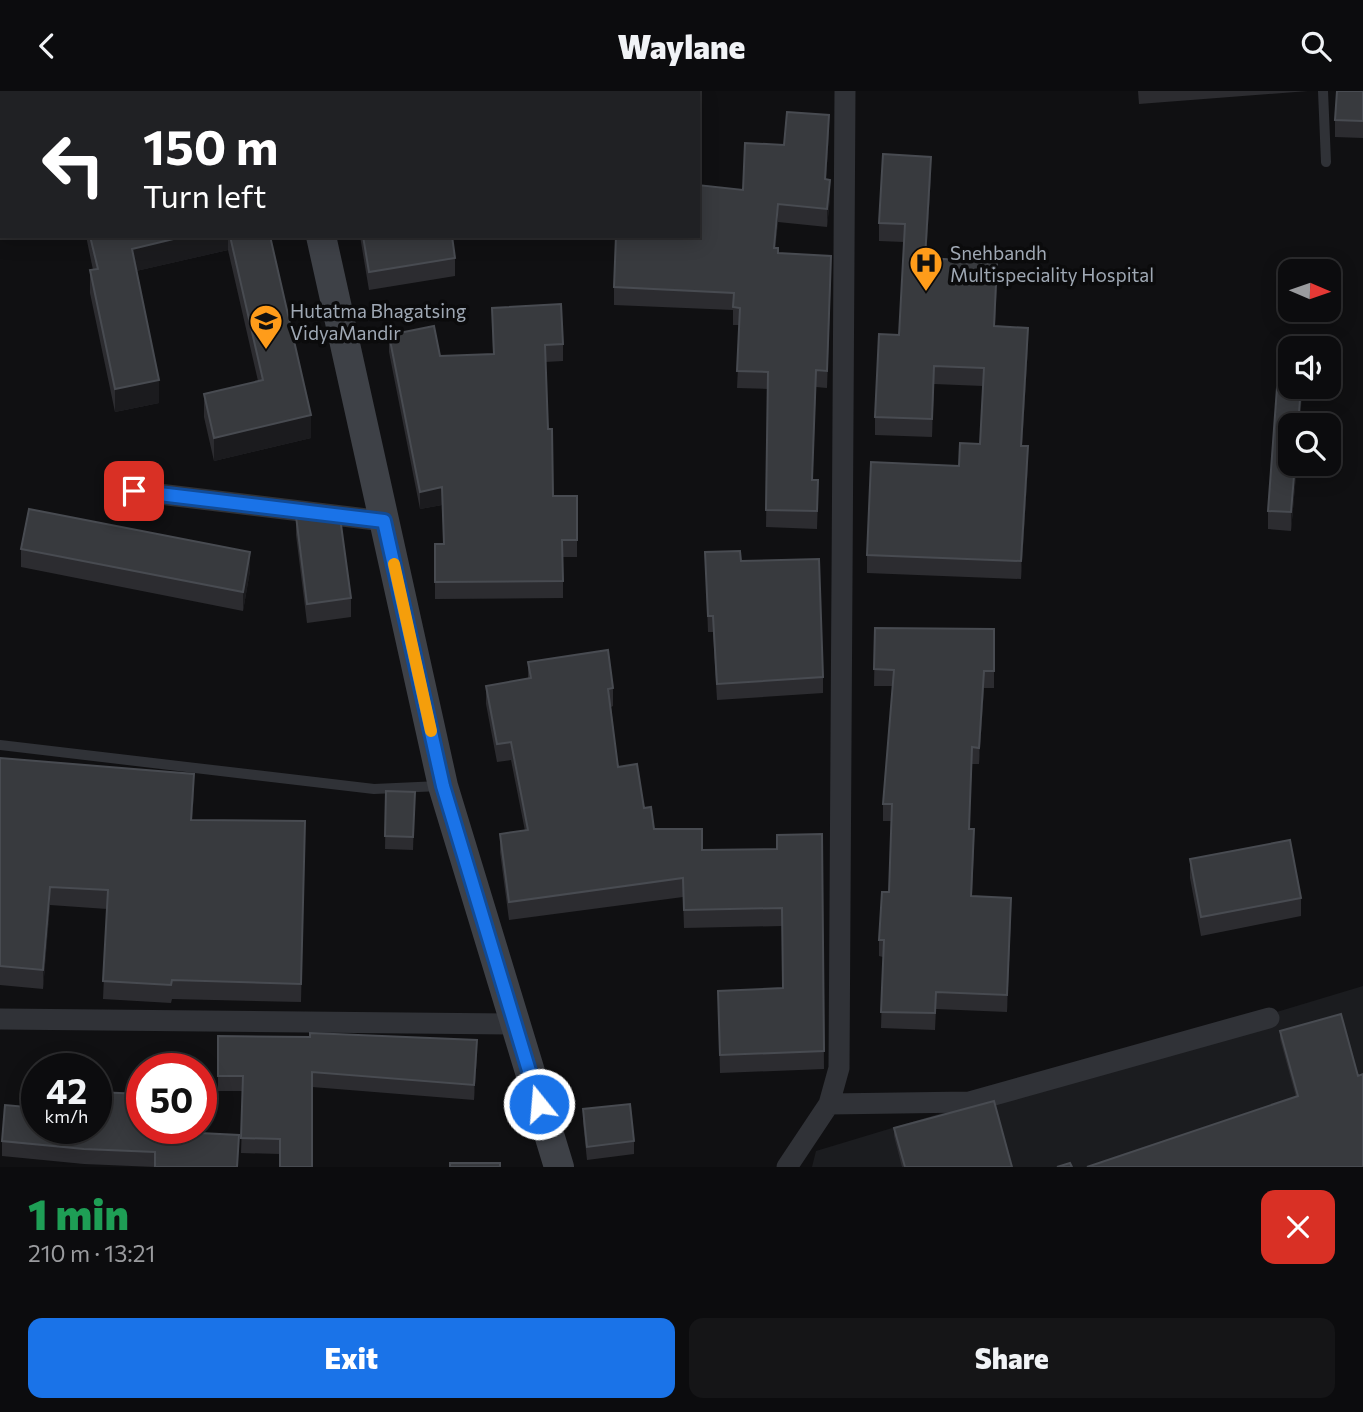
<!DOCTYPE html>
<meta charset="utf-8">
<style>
:root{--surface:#0c0c0e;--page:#151517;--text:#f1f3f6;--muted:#9a9b9e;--line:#2c2c2e;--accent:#1a73e8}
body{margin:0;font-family:Commissioner,sans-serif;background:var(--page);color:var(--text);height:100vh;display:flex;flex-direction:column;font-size:26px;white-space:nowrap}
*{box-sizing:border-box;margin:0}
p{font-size:23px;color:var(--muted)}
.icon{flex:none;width:38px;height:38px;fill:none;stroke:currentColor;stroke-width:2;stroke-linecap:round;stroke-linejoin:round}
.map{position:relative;height:1076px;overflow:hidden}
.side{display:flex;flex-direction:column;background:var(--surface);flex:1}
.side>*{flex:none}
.guide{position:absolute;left:0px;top:0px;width:700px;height:147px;box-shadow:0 4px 18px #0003,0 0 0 2px var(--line);background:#202124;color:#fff;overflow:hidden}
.needle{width:46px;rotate:92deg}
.controls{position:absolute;left:1278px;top:168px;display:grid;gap:14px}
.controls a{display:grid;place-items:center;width:63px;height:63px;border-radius:14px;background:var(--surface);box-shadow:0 4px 18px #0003,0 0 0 2px var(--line);font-size:35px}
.speed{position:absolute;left:21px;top:962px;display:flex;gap:14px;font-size:35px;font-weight:700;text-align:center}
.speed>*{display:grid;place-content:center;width:91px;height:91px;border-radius:50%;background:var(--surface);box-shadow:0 4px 18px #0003,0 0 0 2px var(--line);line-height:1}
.speed small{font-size:18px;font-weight:400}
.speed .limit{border:10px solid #d22;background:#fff;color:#111}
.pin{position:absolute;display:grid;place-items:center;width:60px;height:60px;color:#fff;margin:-30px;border-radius:14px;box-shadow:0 4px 10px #0006}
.me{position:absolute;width:77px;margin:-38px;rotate:343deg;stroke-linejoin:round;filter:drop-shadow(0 0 5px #0008)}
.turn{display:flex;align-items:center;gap:24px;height:147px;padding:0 28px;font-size:32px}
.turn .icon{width:91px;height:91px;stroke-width:2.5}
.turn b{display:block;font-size:49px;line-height:60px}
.round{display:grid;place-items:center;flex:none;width:74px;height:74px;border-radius:14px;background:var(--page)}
.headline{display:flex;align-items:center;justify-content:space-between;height:119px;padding:0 28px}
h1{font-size:42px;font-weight:800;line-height:52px;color:#1e9e55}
.cta{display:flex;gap:14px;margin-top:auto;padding:14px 28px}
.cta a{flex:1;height:80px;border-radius:14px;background:var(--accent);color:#fff;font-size:28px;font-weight:800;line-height:80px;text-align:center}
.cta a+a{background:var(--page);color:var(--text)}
header{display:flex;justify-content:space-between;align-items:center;height:91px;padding:0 28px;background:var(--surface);font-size:32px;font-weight:800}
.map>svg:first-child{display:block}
.built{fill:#1b1c1f}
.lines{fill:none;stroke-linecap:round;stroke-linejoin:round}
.lane{stroke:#303237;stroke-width:10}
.street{stroke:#303237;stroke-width:21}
.secondary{stroke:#3e4147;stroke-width:30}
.wall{fill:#2c2c30}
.shaded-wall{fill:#1b1b1e}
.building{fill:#383a3e;stroke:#484b51;stroke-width:2}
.route-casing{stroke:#114b97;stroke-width:18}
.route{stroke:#1a73e8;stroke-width:12}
.slow{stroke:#f59e0b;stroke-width:12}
.labels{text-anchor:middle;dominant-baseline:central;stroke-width:7;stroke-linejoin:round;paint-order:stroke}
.poi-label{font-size:19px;fill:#9fa8b4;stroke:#0b0b0c;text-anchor:start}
</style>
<header><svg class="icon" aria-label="back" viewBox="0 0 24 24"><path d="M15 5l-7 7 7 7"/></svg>Waylane<svg class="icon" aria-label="search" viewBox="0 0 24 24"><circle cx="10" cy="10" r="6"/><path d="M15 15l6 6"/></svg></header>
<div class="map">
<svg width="1363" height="1076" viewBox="0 0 1363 1076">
<rect width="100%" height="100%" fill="#101012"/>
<path class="built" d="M1363 895V1076H812L816 1060Z"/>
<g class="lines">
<path class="lane" d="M1323 0 1326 71
M0 654 374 698 440 695"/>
<path class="street" d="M134 400 384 430
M0 928 515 933
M829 1013 969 1011 1269 927
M787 1076 829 1013 839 977 845 0"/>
<path class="secondary" d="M289 0V2
M453 2 467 0
M321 145 443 695 559 1076"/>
</g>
<path class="wall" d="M1138 0H1308L1139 13Z
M1363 0V47L1335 46V29Z
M698 27 701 45 699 94 743 99 784 54 829 41 826 89 830 106 827 136 778 131 775 157 778 162 831 182 827 297 816 296 812 389 818 407 817 438 766 436 768 298 737 297 740 234H733V219L614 214V196Z
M931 84 926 167 997 189 995 235 1028 255 1022 355 1028 374 1021 488 867 482V464L980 353 983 295 934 293 932 346 875 344V326L899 244 904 151 879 150V132Z
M86 145H270L311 347 214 370 204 326V303L258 290 228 159 136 180 159 312 115 321 90 202V179H93Z
M360 145H452L455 167V185L369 199Z
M492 217 563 253V270L545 271 548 338 553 405H577V466H563V507L435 508V453H444L442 414 420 418 389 261V244L440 265 493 263Z
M1278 283 1290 284V296H1302L1300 334H1290V373H1297L1291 440 1268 438V420Z
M296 425 351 507V526L307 532 296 444Z
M21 458 250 480 243 520 21 476Z
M705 461 741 470 823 586V602L717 609 713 541H708Z
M875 537 994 538V597H984L979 673H972L969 738 974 755 972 806 1011 824 1007 921 936 918 935 939 881 937 883 866 879 865V849L889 801 891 730H883V713L893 595H874Z
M528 571 613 597V615L611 616 618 676 644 717 654 738 702 759 777 758 822 743 824 978 720 982 718 900 783 897 782 835 684 837 683 806 509 829 500 761V743L525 740 511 669 497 671 486 613V595L528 588Z
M0 667 194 701 192 729 305 730 301 911 172 908 171 912 103 908 107 818 50 814 43 898 0 894Z
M386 700 415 701 413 759 385 758Z
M1190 768 1301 807V825L1201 845 1190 787Z
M1280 940 1358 985 1296 1006 1280 948Z
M218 945 477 964 474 1009 312 996 280 1063 241 1062 243 1000H218Z
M583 1018 634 1050V1063L587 1069 583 1031Z
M894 1037 1012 1076H902L894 1045Z
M180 1041 239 1059 155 1076 84 1073 2 1065V1050Z"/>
<path class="shaded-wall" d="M829 24V41L825 106V88Z
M701 28V45L698 107V89Z
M931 66V84L925 186V167Z
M830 89V106L827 136V118Z
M778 113V131L774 174V157Z
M186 145H228V159L132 181V158Z
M997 171V189L994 253V235Z
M1028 237V255L1021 373V355Z
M934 275V293L932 346V328Z
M816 279V296L812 406V389Z
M159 289V312L115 321V298Z
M1301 296 1302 303 1300 334H1298Z
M311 324V347L214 370V347Z
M1028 355V374L1021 488V470Z
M1295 373H1297L1291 440V421Z
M442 396V414L420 418V401Z
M250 461V480L243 520V501Z
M984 580V597L979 673V657Z
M194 683V701L191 747V729Z
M50 796V814L43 898V879Z
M1011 807V824L1007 921V904Z
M477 949V964L474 1009V994Z"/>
<path class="building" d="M95 0H194L195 2H96Z
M1337 0H1363V30L1335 29Z
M787 21 829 24 825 88 830 89 827 118 778 113 774 157H778V162L831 165 827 280 816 279 812 389H818L817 420 766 419 768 281 737 280 740 217 733 216 734 202 614 196 616 145H698V94L743 99 745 52 784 54Z
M698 27 701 28 698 89Z
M883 63 931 66 925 167 997 171 994 235 1028 237 1021 355H1028L1021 470 867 464 871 371 959 375 960 352 980 353 984 277 934 275 932 328 875 326 879 243 899 244 905 133 879 132Z
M90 145H186L132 158 159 289 115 298 90 179 98 178Z
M230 145H270L311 324 214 347 204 303 263 289Z
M363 145H452L455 167 369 181Z
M561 213 563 253 545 254 548 338H552L553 405H577V449H562L563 490 435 491V453H444L442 396 420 401 389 244 434 235 440 265 494 263 492 217Z
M1278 283 1290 284V296H1301L1298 334H1290V373H1295L1291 421 1268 420Z
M29 418 250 461 243 501 21 458Z
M339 419 351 507 307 513 296 425Z
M740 460 741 470 819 468 823 586 717 593 713 525H708L705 461Z
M875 537 994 538V580H984L979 657 972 656 969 738H974L971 805 1011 807 1007 904 936 901 935 922 881 921 884 849H879L882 801H889L892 713H883L894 579 874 578Z
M608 559 613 597 608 598 618 676 637 673 644 717 651 716 654 738H702V759L777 758V744L822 743 824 960 720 964 718 900 783 897 782 817 684 819 683 787 509 811 500 743 528 739 511 651 497 653 486 595 531 587 528 571Z
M0 667 194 683 191 729 305 730 301 893 172 889 171 894 103 890 108 799 50 796 43 879 0 875Z
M386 700 415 701 413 746 385 745Z
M1290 749 1301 807 1201 826 1190 768Z
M1341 923 1358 985 1363 983V1076H1087L1298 1005 1280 940Z
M310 942 477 949 474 994 312 981V1076H280V1048L241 1047 243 985H218V945L310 946Z
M96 1001 142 1003V1038H180V1041L239 1044 237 1076H155V1061L84 1058 2 1050 5 1014 37 1017V1038H96Z
M994 1010 1012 1076H905L894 1037Z
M630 1013 634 1050 587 1056 583 1018Z
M450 1072H500V1076H450Z
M1070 1072 1072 1076H1057Z"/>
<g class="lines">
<defs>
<path id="route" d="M134 400 384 430 443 695 539 1013"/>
</defs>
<use href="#route" class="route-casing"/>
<use href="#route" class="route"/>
<path class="slow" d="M394 473 431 640"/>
</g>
<defs>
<symbol id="hospital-pin" viewBox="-11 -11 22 30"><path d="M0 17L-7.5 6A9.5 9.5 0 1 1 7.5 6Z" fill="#ff9c1a" stroke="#0b0b0c"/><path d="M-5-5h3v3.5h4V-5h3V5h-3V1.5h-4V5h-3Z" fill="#111"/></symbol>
<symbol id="school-pin" viewBox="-11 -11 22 30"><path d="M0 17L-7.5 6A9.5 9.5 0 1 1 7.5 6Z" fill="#ff9c1a" stroke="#0b0b0c"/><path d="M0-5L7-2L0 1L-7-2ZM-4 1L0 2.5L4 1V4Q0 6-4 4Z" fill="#111"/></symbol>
</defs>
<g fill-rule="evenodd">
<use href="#hospital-pin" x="907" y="153" width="38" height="52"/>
<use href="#school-pin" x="247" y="211" width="38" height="52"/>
</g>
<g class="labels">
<g class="poi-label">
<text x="950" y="161">Snehbandh<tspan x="950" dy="22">Multispeciality Hospital</tspan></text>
<text x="290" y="219">Hutatma Bhagatsing<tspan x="290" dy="22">VidyaMandir</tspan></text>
</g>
</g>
</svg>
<div class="controls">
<a><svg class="needle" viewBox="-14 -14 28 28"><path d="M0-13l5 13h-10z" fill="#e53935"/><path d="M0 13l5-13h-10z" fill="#9a9b9e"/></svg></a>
<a><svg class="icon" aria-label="sound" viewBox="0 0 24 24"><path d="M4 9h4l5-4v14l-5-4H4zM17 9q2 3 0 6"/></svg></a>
<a><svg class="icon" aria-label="search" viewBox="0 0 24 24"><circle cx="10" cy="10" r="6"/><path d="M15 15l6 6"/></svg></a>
</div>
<div class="speed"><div>42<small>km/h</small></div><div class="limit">50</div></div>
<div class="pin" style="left:134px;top:400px;background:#d93025"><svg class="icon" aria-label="arrive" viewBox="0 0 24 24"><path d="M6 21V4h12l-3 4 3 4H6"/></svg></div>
<svg class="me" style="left:539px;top:1013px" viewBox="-20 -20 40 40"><circle r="17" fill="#1a73e8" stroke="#fff" stroke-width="3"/><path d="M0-11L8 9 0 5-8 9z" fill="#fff"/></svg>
<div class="guide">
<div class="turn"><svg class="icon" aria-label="left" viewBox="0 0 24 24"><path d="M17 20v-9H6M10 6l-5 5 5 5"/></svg><div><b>150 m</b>Turn left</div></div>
</div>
</div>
<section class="side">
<div class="headline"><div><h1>1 min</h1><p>210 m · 13:21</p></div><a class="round" style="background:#d93025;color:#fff"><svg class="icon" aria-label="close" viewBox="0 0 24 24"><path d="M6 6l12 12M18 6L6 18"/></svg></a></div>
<div class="cta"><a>Exit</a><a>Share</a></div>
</section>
